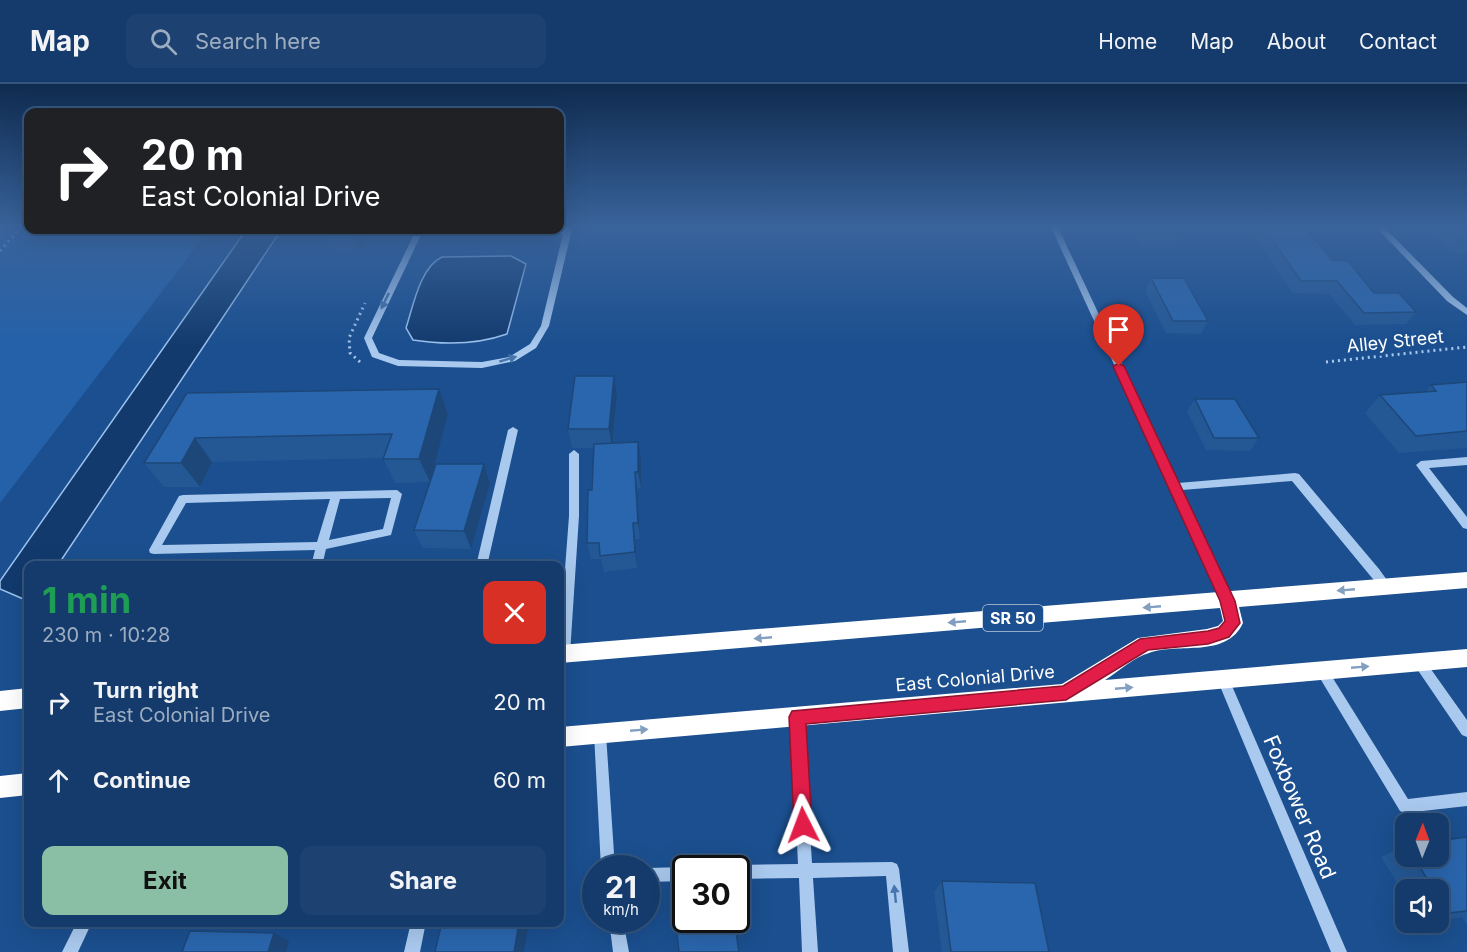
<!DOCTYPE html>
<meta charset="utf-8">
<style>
:root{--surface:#143b6b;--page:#1d4271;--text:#f1f3f6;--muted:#9dadc1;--line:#33557e;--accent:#8abfa5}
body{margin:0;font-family:Inter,sans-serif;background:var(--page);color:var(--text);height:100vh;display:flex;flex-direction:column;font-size:22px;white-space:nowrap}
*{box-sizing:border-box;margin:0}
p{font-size:20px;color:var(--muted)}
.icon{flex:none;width:33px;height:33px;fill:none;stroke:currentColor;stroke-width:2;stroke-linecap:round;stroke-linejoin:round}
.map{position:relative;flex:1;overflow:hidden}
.panel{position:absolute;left:24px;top:477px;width:540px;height:366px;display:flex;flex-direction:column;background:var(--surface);border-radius:12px;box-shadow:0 6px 24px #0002,0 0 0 2px var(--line)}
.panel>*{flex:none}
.banner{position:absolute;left:24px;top:24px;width:540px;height:126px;border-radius:12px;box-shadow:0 6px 24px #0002,0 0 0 2px var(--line);background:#202124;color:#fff;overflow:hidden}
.needle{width:39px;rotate:1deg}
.tools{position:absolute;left:1395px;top:729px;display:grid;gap:12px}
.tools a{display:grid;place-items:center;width:54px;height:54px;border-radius:12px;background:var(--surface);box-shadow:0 6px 24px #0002,0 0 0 2px var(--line);font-size:30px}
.speed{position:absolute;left:582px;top:771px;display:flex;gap:12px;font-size:30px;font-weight:700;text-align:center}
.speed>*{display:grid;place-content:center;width:78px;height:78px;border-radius:50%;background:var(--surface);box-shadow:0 6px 24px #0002,0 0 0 2px var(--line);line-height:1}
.speed small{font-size:15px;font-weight:400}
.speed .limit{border:3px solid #111;border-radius:9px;background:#fff;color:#111}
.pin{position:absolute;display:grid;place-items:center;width:51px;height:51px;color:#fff;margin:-62px -26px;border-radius:50% 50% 50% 0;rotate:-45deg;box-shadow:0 0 6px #0007}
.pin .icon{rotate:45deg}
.me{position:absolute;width:66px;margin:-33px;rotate:357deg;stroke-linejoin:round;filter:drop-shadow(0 0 4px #0008)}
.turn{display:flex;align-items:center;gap:21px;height:126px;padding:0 18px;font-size:27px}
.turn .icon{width:78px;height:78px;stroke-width:2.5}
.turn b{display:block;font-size:42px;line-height:51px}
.round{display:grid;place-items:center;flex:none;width:63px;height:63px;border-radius:12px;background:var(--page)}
.summary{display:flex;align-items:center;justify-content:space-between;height:102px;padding:0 18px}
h1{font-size:36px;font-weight:700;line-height:45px;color:#1e9e55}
.primary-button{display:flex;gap:12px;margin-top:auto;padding:12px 18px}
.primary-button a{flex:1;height:69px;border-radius:12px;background:var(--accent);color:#111;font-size:24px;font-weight:700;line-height:69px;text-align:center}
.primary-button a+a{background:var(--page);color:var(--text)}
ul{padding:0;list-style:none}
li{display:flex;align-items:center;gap:18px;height:78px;padding:0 18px}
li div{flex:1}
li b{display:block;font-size:22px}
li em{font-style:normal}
header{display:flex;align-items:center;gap:36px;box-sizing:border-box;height:84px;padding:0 30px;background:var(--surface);border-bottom:2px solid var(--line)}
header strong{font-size:28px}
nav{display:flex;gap:33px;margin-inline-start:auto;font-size:21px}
.search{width:420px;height:54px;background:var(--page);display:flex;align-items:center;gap:15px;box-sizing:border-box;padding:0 21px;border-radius:12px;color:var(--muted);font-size:22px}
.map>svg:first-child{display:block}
.green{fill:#2461a8}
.water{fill:#123a6d;stroke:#9cc4f0;stroke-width:1.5}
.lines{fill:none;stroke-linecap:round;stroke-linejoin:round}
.path{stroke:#a9c9ee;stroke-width:3;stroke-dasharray:2 4;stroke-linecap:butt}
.minor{fill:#a9c9ee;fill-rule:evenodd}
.highway{fill:#fff;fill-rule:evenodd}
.wall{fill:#245895}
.shaded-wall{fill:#1d4779}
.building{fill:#2a66ad;stroke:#1d4779;stroke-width:1.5}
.oneway{fill:#4674ac}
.oneway2{fill:#829ec1}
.route{fill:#e11d48;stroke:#92132f;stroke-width:1.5}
.labels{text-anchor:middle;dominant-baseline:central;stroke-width:6;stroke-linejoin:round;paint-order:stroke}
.shield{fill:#1b4f8f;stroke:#bbcadd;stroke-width:1.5}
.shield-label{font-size:16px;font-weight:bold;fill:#fff}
.street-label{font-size:18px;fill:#fff;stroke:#1b4f8f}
.near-street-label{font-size:21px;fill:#fff;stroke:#1b4f8f}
</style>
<header>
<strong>Map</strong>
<div class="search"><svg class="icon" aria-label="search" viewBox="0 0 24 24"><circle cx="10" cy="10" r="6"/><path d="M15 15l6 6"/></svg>Search here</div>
<nav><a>Home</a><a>Map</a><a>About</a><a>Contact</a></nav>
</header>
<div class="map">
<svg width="1467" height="868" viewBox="0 0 1467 868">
<rect width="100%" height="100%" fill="#1b4f8f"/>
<path class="green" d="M0 141H28V146H209L0 419Z"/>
<path class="water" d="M246 146H281L58 481 28 482V517L0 505V497Z
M511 172 526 180 507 250C476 261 445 261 413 256L406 244C413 223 420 183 442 173Z"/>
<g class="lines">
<path class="path" d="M0 167 23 141
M360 278 350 269 349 254 365 219
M1326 278 1467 263"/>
<path class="minor" d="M565 141H573L549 242 536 264 515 277 482 284 398 282 372 273 364 254 416 146H564ZM422 149 563 150 541 242 530 260 509 273 482 278 399 276 379 269 372 254Z
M1050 141H1057L1178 399 1295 389 1299 390 1379 485 1392 503 1390 506 1386 508 1382 506 1292 397 1182 406 1234 517 1232 520 1228 522 1224 520Z
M1374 141H1382L1453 213 1467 224V231L1447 217Z
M513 343 518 346 487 482H476L508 346Z
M574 366 579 370V432L570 570 568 574 564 575 560 573V551L569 432V370Z
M1467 373V381L1429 384 1467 433V445L1463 444 1416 381 1421 377Z
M397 406 402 410 391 451 326 465 322 482H311L315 466 154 470 150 469 149 466 179 412 183 411ZM391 414 383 445 329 456 340 415ZM330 415 317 458 162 461 186 419Z
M1419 573 1423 574 1467 636V653L1462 651 1415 582 1413 578 1415 574Z
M1322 582 1326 583 1408 715 1467 708V722L1405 729 1400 727 1318 591 1316 587 1318 583Z
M1223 589 1227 591 1229 595 1347 868H1331L1217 595 1219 591Z
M797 627 801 629 803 633 812 779 892 778 897 780 899 785 909 868H893L886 792 813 794 818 868H802L799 794 736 795V784H730L736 781 798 780 791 633 793 629Z
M600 644 605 646 606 650 615 784H601L594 650 595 646Z
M686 783 690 784H686V797L646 798V784H644H646Z
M609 836H623L629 868H613Z
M77 838H92L78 868H62Z
M411 838H426L420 868H404Z"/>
<path class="highway" d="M1467 488V504L1239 523 1243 539C1226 575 1179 558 1149 569 1134 573 1118 588 1105 596L1467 565V583L560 663V643L1062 600 1138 554 1207 545 1218 542 1223 537 1220 524 560 579V561Z
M28 604V624L0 627V607Z
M28 689V711L0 714V692Z"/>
</g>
<path class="wall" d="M1128 141H1175L1180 150 1174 162H1139Z
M1246 141H1303L1332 176 1374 209 1416 228 1406 240 1355 241 1329 210 1293 209Z
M1423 141H1467V170H1451Z
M331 146H372L359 167 331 166 326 154Z
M1151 194 1208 237 1201 250 1166 249 1145 207Z
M614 292 617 311 613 359 641 374V404L637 405 640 455H635L637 484 604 488 601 475H591L587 459 594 364H572L568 345Z
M1467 298V364L1399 369 1365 329 1380 311 1425 308 1431 301Z
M187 309 448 330 430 398 395 399 383 374 212 378 200 403H164L144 379Z
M1195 315 1259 354 1250 367 1206 366 1187 327Z
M484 380 490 399 471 465 423 464 414 446Z
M1467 753V841L1462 833 1438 837V806H1406V813L1381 773 1406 761V772H1438Z
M942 797 1049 868H942L934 808Z"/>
<path class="shaded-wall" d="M359 146H372L359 167 354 154Z
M614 292 617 311 612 364 609 345Z
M439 305 448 330 430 398 419 375Z
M195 354 212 378 200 403 181 379Z
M638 358 641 374V404L638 388Z
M484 380 490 399 471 465 464 447Z
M635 388 637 405 640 455 638 439Z
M633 439 635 455 637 484 635 468Z
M519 838H529L524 868H514Z
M274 849 289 857 286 868H268Z"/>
<path class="building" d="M1140 141H1175L1180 150 1145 149Z
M1262 141H1303L1332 176 1348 177 1374 209H1399L1416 228 1364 229 1337 197H1301Z
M1445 141H1467V158H1461Z
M331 146H359L354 154H326Z
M1151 194H1184L1208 237H1173Z
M575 292H614L609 345H568Z
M1467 298V347L1416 352 1380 311 1436 307 1431 301Z
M439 305 419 375H383L392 350 195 354 181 379H144L187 309Z
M1195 315H1235L1259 354H1214Z
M638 358V388H635L638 439H633L635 468 600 472 599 459H587L588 406H592L594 360Z
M436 380H484L464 447 414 446Z
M1467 753V827L1448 829 1438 813V806H1434L1413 772H1438V757Z
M942 797 1035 799 1049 868H951Z
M686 811V836H734L739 868H679L673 813Z
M442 838H519L514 868H435Z
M190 847 274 849 268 868H182Z"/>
<defs><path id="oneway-solid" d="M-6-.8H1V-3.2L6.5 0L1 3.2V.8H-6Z" transform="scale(1.5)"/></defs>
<g class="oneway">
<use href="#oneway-solid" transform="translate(385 217) rotate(116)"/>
<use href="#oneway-solid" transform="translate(508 275) rotate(-17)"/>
<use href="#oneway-solid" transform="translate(895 810) rotate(-96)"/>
</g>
<g class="oneway2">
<use href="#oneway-solid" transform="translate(1346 506) rotate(175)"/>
<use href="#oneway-solid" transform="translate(1152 523) rotate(175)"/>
<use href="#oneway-solid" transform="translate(957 538) rotate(175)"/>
<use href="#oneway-solid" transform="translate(763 554) rotate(175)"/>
<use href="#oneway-solid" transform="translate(1360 583) rotate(-5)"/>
<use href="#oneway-solid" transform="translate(1124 604) rotate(-5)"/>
<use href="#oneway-solid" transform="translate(639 646) rotate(-5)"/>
</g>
<linearGradient id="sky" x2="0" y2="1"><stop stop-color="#0f2b4f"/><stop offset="0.54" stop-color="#39639b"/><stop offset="1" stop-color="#39639b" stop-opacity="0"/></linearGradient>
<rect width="1467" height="263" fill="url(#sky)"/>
<path class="route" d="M1119 279 1124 282 1235 517 1240 539 1229 553 1208 560 1148 566 1066 616 806 640 812 741 810 748 803 750 797 748 794 741 789 633 792 627 1063 602 1140 555 1208 547 1219 544 1225 537 1220 517 1113 282Z"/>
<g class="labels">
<rect class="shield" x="983" y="521" width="60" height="26" rx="4.5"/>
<g class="shield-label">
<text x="1013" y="534">SR 50</text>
</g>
<g class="street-label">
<text transform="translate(1395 257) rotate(-6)">Alley Street</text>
<text transform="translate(975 594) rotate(-5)">East Colonial Drive</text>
</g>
<g class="near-street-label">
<text transform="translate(1300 723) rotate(67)">Foxbower Road</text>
</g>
</g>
</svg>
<div class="tools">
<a><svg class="needle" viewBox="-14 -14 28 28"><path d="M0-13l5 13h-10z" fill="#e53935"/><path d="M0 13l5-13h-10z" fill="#9dadc1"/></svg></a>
<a><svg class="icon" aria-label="sound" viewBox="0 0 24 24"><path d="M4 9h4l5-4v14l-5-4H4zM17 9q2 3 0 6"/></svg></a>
</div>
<div class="speed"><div>21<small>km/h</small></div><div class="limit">30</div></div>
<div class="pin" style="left:1119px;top:282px;background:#d93025"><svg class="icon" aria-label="arrive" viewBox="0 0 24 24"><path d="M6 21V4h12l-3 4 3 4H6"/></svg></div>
<svg class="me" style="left:803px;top:741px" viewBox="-20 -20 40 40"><path d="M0-17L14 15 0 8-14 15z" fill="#e11d48" stroke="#fff" stroke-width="4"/></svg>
<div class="banner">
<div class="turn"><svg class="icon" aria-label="right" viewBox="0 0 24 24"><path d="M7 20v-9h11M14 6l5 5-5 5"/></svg><div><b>20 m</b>East Colonial Drive</div></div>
</div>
<section class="panel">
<div class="summary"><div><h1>1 min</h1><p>230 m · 10:28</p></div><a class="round" style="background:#d93025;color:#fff"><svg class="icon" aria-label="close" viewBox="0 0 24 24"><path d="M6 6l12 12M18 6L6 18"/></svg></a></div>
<ul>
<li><svg class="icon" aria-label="right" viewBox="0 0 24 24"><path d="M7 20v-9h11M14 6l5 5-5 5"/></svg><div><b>Turn right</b><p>East Colonial Drive</p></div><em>20 m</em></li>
<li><svg class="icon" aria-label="ahead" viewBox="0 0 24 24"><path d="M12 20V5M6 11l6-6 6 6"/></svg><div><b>Continue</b></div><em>60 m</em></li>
</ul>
<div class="primary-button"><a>Exit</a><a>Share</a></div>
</section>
</div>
